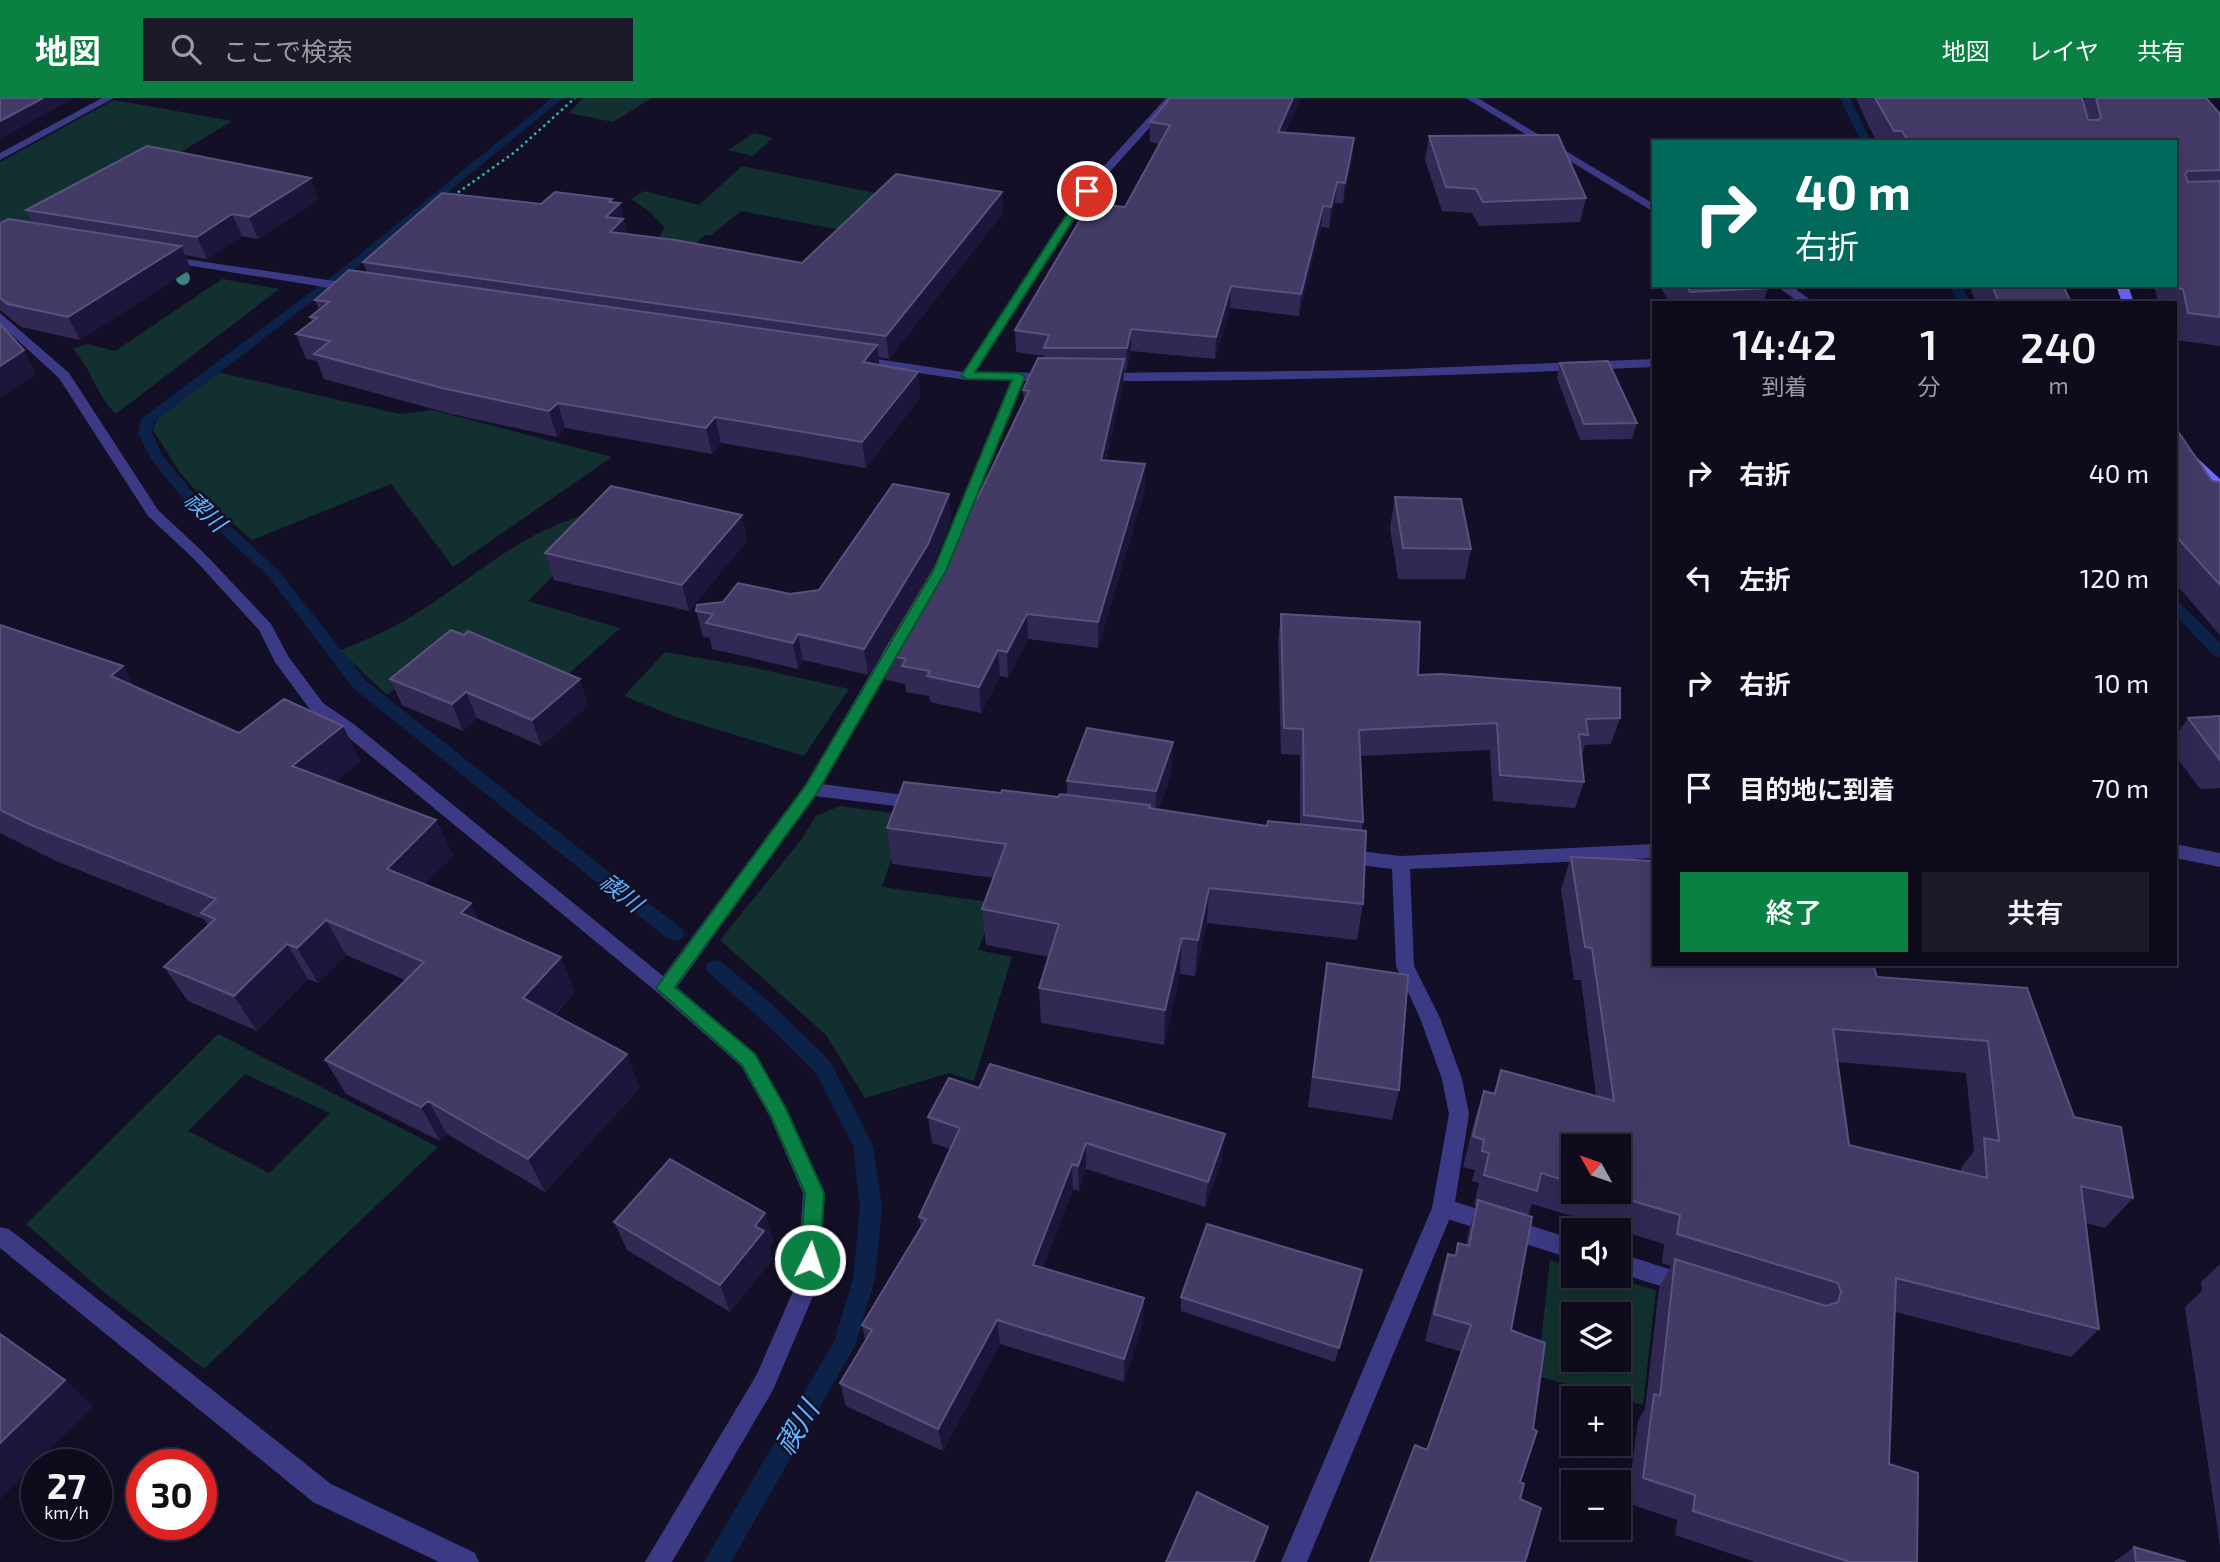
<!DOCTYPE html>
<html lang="ja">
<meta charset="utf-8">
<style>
:root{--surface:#0e0b1c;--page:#1c1929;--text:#f1f3f6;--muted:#9b9ba3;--line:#2e2b3b;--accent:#0b8043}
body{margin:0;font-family:"Exo 2","Noto Sans JP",sans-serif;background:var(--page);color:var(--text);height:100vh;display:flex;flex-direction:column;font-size:26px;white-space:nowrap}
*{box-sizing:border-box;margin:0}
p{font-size:23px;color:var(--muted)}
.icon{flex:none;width:38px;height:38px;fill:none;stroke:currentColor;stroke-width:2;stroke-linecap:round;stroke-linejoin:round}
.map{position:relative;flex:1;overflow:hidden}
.side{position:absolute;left:1652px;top:203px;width:525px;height:665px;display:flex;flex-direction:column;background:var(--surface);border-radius:0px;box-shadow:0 7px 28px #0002,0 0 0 2px var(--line)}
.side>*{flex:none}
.top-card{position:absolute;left:1652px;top:42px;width:525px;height:147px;border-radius:0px;box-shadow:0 7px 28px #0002,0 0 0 2px var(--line);background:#00695c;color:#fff;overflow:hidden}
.needle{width:46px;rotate:310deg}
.controls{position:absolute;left:1561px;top:1036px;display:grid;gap:14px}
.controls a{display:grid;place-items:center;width:70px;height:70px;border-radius:0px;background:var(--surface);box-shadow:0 7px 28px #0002,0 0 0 2px var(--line);font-size:35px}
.speed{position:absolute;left:21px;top:1351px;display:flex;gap:14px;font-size:35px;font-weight:700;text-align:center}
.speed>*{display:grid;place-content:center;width:91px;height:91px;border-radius:50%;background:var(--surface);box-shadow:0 7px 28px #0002,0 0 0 2px var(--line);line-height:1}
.speed small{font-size:18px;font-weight:400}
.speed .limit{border:10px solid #d22;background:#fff;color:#111}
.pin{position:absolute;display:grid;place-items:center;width:60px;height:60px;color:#fff;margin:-30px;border:4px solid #fff;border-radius:50%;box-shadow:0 2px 7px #0007}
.me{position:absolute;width:77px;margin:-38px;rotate:4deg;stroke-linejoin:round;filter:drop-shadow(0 0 5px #0008)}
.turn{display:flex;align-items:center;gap:24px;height:147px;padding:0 28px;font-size:32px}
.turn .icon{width:91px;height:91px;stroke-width:2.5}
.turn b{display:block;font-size:49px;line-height:60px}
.eta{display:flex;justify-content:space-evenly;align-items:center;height:119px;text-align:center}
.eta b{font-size:42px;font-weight:600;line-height:49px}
.cta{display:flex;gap:14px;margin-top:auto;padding:14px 28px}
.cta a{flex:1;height:80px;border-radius:0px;background:var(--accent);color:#fff;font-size:28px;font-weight:600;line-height:80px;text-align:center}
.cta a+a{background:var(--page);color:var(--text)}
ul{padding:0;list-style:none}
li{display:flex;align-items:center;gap:21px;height:105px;padding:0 28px}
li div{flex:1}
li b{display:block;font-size:26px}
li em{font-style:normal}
header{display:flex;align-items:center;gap:42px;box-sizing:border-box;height:98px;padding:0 35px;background:var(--accent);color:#fff}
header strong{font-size:33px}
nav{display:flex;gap:38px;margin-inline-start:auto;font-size:24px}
.search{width:490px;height:63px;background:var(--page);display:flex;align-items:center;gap:18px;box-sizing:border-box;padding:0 24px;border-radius:0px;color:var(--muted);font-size:26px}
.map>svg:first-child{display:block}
.green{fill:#12302f;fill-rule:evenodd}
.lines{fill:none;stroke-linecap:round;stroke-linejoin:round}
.stream{fill:#0c2248;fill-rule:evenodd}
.path{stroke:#2fb8b0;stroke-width:2.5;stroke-dasharray:2.5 3.5;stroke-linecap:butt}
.lane{fill:#3d3a85;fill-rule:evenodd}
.street{fill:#3d3a85;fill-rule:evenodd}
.secondary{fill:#6f6bff;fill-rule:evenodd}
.tree{fill:#3d827b}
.wall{fill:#312854;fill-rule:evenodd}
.shaded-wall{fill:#1d163a}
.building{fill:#433a66;stroke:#5a527e;stroke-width:2;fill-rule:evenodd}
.route{fill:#0b8043;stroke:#07532c;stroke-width:2}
.labels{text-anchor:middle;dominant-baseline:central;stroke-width:5;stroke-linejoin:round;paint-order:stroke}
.water-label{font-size:23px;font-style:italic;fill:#62b6ff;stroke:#130f26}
.near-water-label{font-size:28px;font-style:italic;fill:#62b6ff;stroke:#130f26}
</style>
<header>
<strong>地図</strong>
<div class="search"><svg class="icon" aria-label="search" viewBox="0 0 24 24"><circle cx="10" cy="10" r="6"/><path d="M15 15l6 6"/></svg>ここで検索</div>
<nav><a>地図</a><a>レイヤ</a><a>共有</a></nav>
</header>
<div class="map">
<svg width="2220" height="1464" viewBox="0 0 2220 1464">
<rect width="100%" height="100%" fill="#130f26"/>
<path class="green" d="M583 0H652L613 24 569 15Z
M114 2 232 23 156 69 41 132 0 123V64Z
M754 35 773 40 753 58 728 52Z
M742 68 885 97 852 134 741 113 711 137H705L678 161 657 142 665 130 650 114 631 101 644 93 699 107Z
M222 181 279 191 116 316C97 298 91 270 73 251L87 246 115 253Z
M217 274 400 316 432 312 612 359 453 469 391 386 252 442 196 393 179 373 153 332C160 306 197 288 217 274Z
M585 417 611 420 528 503 620 530 554 589 445 551 387 597 340 553C361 543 384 535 404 523 465 488 515 436 585 417Z
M665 554 751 569 849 591 804 658 676 619 624 598Z
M840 708 906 717 882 789 996 805 978 852 1012 859 974 983 949 975 865 1000 826 937 720 842 801 742 816 718Z
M218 936 438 1049 204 1271 99 1190 26 1126ZM245 976 330 1015 269 1075 188 1033Z
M1550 1162 1573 1169V1178H1606L1656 1192 1643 1307 1537 1278ZM1573 1216H1619V1262H1573Z"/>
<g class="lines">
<path class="stream" d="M552 0H563L347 177 153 325 152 335 162 357 190 391 278 472 366 583 682 831 684 836 682 841 675 843 668 841 354 591 268 478 180 397 151 361 138 335 141 321 339 173Z
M1840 0H1850L1871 44H1861Z
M1949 187H1961L1971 205H1959Z
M2175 503 2180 505 2220 545V559L2214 558 2175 517Z
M715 862 722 864 776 910 830 963 873 1048 882 1109 875 1181 855 1248 731 1464H704L834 1244 853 1181 860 1109 853 1048 816 975 762 922 708 874 706 869 708 864Z"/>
<path class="path" d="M453 98 515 54 575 0"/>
<path class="lane" d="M102 0H114L0 62V55Z
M1443 1100 1573 1141V1161L1435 1117 1432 1110 1435 1103Z
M0 1129 9 1131 331 1386 475 1455 479 1464H439L313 1404 0 1150Z
M1619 1155 1694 1179 1697 1186 1694 1193 1686 1196 1619 1175Z"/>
<path class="street" d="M1166 0H1176L1091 95 976 274 1052 275 1058 279 1052 283H1024L968 421 966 424H956L954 421 1011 282H967L857 266 851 262 857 258 963 274 1083 91Z
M1466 0H1478L1654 106V114Z
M165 158 355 186 361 190 355 194 161 163 159 161Z
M1775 187H1790L1815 205H1800Z
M0 215 69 275 158 412 205 456 271 526 288 558 323 605 355 627 663 878 805 687 889 544H901L903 548 822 686 919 699 928 705 925 709 919 711 815 698 677 889 755 956 786 1009 825 1095 819 1184 773 1292 672 1464H645L757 1276 797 1184 803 1095 770 1019 741 968 658 895 343 635 311 613 275 564 259 532 195 462 148 418 59 280 0 226Z
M1654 261V269C1470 277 1285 283 1101 283L1095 279 1101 275 1378 272Z
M1654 746V760L1410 771 1414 868 1440 920 1462 981 1469 1016 1454 1110 1307 1464H1281L1432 1110 1449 1016 1442 981 1420 920 1396 868 1392 771 1343 765 1337 763 1334 758 1337 753 1343 751 1401 758Z
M2175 746 2220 755V769L2175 760Z"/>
<path class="secondary" d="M2116 187H2128L2134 205H2122Z
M2175 343 2180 344 2220 381V393L2215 392 2175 355Z"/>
</g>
<circle class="tree" cx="183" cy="180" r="7"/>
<path class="wall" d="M1170 0H1301L1285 35 1354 40 1352 61 1343 105H1335L1329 130 1321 129 1299 218 1230 210 1215 261 1131 253 1126 273 1124 272 1123 286 1106 363 1145 366V391L1098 550 1028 541 1008 580 1000 578 981 615 930 604 929 598 906 594 905 586 886 582 883 556 977 401 1024 304 1023 292 1044 260V258L1016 254 1015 232 1125 109 1160 46 1150 44V24Z
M1856 0H2082L2083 4 2085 0H2206L2220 16V248L2175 242V205H2158L2154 187H2175V44H1877L1868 27Z
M1429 38 1586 100 1580 124 1479 128 1472 115 1442 113 1425 62Z
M1002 94 1003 115 889 261 878 259 879 267 918 274 920 300 866 370 721 345 712 356 565 330 557 339 451 316 324 281 317 263 306 261 296 236 312 223 310 219 319 212 315 202 367 175 363 164 541 106 612 101 613 104 620 105 627 136 802 165Z
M319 101 258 141 242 138 207 161 185 157 191 171 80 242 21 229 0 212V125L32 124 26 112Z
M1659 187H1766L1768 190 1763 205H1670Z
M1969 187H2063L2071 205H1976Z
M1560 265 1637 325 1632 341 1580 342 1557 280Z
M2175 329 2212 383 2220 384V537L2175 485Z
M1395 399 1471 451 1465 481H1398L1390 430Z
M742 417 747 443 689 513 554 482 545 455Z
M951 422 931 472 868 577 803 562 798 571 712 551 710 540 703 539 696 513 790 496 819 492Z
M1281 516 1418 577 1620 620 1611 646 1585 647 1581 660 1584 684 1575 710 1493 703 1490 652 1360 658 1363 724 1362 733 1363 806 1357 842 1207 825 1195 878 1180 876 1164 947 1041 925 1039 890 1049 859 986 847 982 811 994 780 892 766 887 730 1001 695 1058 699 1067 696V683L1173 644 1171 676 1159 712 1267 728 1300 726V657L1281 656 1278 542Z
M0 527 239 635 343 628 360 663 335 684 436 722 453 758 424 786 478 823 575 894 555 917 640 990 545 1094 447 1036 440 1043 346 996 325 962 405 882 346 857 318 885 308 881 257 933 188 903 164 869 208 827 205 822 56 763 0 735Z
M390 581 588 608 541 648 477 620 463 633 402 607Z
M2220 618V690L2200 691 2175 657V639L2188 620Z
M1571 759 1654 866 1877 879 2027 890 2074 1019 2133 1100 2105 1130 2086 1125 2099 1231 2071 1259 1895 1214 1889 1366 1917 1464H1755L1675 1437 1677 1422 1627 1405 1638 1323 1645 1311 1659 1190 1671 1168 1662 1165 1664 1146 1532 1106 1528 1118 1511 1232 1520 1384V1401L1525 1464 1427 1352 1462 1254 1425 1243 1439 1184 1448 1156 1454 1158 1458 1145 1466 1147 1469 1131 1477 1108 1474 1107 1479 1085 1472 1083 1475 1072 1463 1069 1474 1024 1484 993 1493 996 1501 972 1596 998 1581 882H1574L1561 791ZM1838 964 1966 975 1974 1053 1961 1070V1074L1849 1047ZM1573 1048 1619 1094H1573Z
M1327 865 1399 992 1392 1022 1308 1009 1322 896Z
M979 990 1222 1062 1205 1109 1086 1071 1079 1093 1073 1091 1043 1170 1144 1200 1143 1224 1124 1284 1000 1246 943 1353 846 1308 840 1285 865 1242 862 1227 921 1130 919 1119 950 1051 932 1045 928 1019Z
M614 1124 774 1143 769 1150 773 1161 730 1214 627 1152Z
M2220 1166V1448L2185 1209 2202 1193 2201 1184Z
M1362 1172 1335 1264 1181 1213V1199Z
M2134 1449 2186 1464H2114Z"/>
<path class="shaded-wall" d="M43 0H75L0 41V23Z
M1293 0H1301L1276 54 1278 34Z
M1354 40 1352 61 1343 105 1345 85Z
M311 80 319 101 258 141 249 119Z
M1337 84 1335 105 1329 130 1331 109Z
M1002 94 1003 115 889 261 886 238Z
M612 101 614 111 620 105 628 142 615 155 606 119 609 104Z
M1323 108 1321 129 1299 218 1301 196Z
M232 116 242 138 207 161 197 139Z
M181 148 191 171 80 242 68 219Z
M1231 188 1230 210 1215 261 1216 239Z
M1131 231V253L1126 273 1127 250Z
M877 247 880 272 863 264Z
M24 252 37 276 0 300V268Z
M1124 261 1123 286 1101 387V362Z
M918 274 920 300 866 370 862 344Z
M558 305 565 330 557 339 549 313Z
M715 319 721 345 712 356 706 330Z
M1145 366V391L1098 550V524Z
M949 396 951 422 931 472 868 577 864 551Z
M742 417 747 443 689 513 682 487Z
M1027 516 1028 541 1008 580 1007 554Z
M798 536 803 562 798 571 793 545Z
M998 552 1000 578 981 615 979 589Z
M123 568 144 604 111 578Z
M580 581 588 608 541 648 532 622Z
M466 594 477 620 463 633 452 606Z
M343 628 360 663 311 704 292 668Z
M1173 644 1171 676 1155 725 1156 693Z
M436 722 453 758 405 806 387 771Z
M1209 790 1207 825 1195 878 1198 842Z
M471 805 487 840 461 815Z
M326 822 346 857 318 885 297 850Z
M1182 840 1180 876 1164 947 1165 912Z
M287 846 308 881 257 933 234 898Z
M561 859 575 894 538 935 523 900Z
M627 956 640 990 545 1094 528 1061Z
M428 1003 447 1036 440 1043 421 1009Z
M1225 1036 1222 1062 1205 1109 1208 1084Z
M1086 1045V1071L1079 1093 1078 1068Z
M1072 1066 1073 1091 1035 1191 1033 1167Z
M765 1115 774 1143 769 1150 773 1161 730 1214 720 1187 755 1128Z
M1362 1172 1359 1186 1335 1264 1339 1250Z
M1144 1200 1143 1224 1124 1284V1261Z
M997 1222 1000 1246 943 1353 938 1331Z
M65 1282 94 1308 0 1401V1345Z
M1268 1429 1266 1441 1257 1464H1254Z"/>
<path class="building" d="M0 0H43L0 23Z
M1170 0H1293L1278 34 1354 40 1345 85 1337 84 1331 109 1323 108 1301 196 1231 188 1216 239 1131 231 1127 250H1044L1049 237 1015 232 1090 105 1125 109 1170 27 1150 24Z
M1875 0H2082L2088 22H2098L2101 19 2096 0H2206L2220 16V72L2188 73 2185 76 2188 84 2220 83V219L2188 215 2183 191 2175 190V44H1909L1902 33H1894Z
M1558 37 1586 100 1483 104 1476 91 1446 89 1429 38Z
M147 48 311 80 249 119 232 116 197 139 26 112Z
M896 76 1002 94 886 238 363 164 442 95 541 106 555 94 612 101 609 104 620 105 606 119 623 121 610 134 675 142 802 165Z
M9 121 181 148 68 219 8 206 0 200V125Z
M349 172 877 247 863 264 918 274 862 344 715 319 706 330 558 305 549 313 442 290 314 256 330 243 296 236 317 220 310 219 329 204 315 202Z
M1686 187H1766L1768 190 1690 194Z
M1992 187H2063L2071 205H1999Z
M0 226 24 252 0 268Z
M1038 260 1124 261 1101 362 1145 366 1098 524 1027 516 1007 554 998 552 979 589 927 578 930 573 902 568 906 561 883 556 947 449 967 400 977 401 1029 293 1023 292Z
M1608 263 1637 325 1584 326 1560 265Z
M2175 329 2212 383 2220 384V487L2175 437Z
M893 386 949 396 928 446 864 551 798 536 793 545 706 525 713 516 696 513 697 507 723 504 738 485 790 496 819 492Z
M611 388 742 417 682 487 545 455Z
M1395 399 1461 401 1471 451 1403 450Z
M1281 516 1420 524 1418 577 1441 576 1620 590V620L1586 621 1588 637 1579 636 1584 684 1500 677 1497 625 1359 632 1363 724 1304 717 1303 631 1284 630Z
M0 527 123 568 111 578 239 635 284 601 343 628 292 668 436 722 387 771 471 805 461 815 561 859 523 900 627 956 528 1061 428 1003 421 1009 325 962 424 864 326 822 297 850 287 846 234 898 164 869 215 821 201 815 216 801 31 727 0 712Z
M451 532 464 537 468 533 580 581 532 622 466 594 452 606 390 581Z
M2220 618V662L2188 620Z
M1087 630 1173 644 1156 693 1067 683Z
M904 684 1001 695 1002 692 1058 699 1060 696 1150 707 1149 710 1267 728 1268 723 1366 733 1363 806 1209 790 1198 842 1182 840 1165 912 1039 890 1059 826 982 811 1006 746 887 730Z
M1571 759 1654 763V866H1873L1877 879 2027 890 2074 1019 2121 1029 2133 1100 2081 1088 2099 1231 1896 1180 1889 1366 1918 1375 1917 1464H1850L1693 1413 1695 1397 1643 1380 1654 1296 1660 1298 1675 1161 1826 1208 1838 1204 1841 1194 1838 1185 1677 1136 1680 1117 1603 1094H1619V1048H1573V1085L1541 1075 1537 1093 1484 1077 1489 1055 1482 1053 1484 1042 1473 1038 1484 993 1495 996 1501 972 1614 1003 1592 850 1585 849ZM1833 931 1988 943 1999 1043 1984 1040 1987 1080 1849 1047Z
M1327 865 1408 877 1399 992 1313 979Z
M990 966 1225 1036 1208 1084 1086 1045 1078 1068 1072 1066 1033 1167 1144 1200 1124 1261 997 1222 938 1331 840 1285 872 1232 862 1227 926 1121 919 1119 960 1030 928 1019 949 980 979 990Z
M670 1061 765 1115 755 1128 764 1133 720 1187 614 1124Z
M1478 1102 1532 1119 1511 1232 1545 1245 1533 1331 1537 1333 1520 1384 1524 1386 1520 1401 1541 1410 1525 1464H1370L1415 1347 1427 1352 1471 1227 1434 1216 1448 1156 1456 1158 1458 1145 1469 1148Z
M1207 1126 1362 1172 1339 1250 1181 1199Z
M0 1236 65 1282 0 1345Z
M1197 1394 1268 1429 1254 1464H1166Z
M2134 1449 2186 1464H2136Z"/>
<path class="route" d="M1084 90 1092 93 975 274 1019 275 1025 279 946 473 817 695 675 889 755 956 785 1009 824 1095 820 1162 817 1168 810 1171 803 1168 800 1162 805 1095 771 1018 742 967 656 890 806 687 933 473 1012 282 967 281 961 278Z"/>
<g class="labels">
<g class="water-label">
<text transform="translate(206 413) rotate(43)">禊川</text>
<text transform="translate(622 794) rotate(38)">禊川</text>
</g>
<g class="near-water-label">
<text transform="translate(796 1329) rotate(-59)">禊川</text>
</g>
</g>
</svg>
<div class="controls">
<a><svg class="needle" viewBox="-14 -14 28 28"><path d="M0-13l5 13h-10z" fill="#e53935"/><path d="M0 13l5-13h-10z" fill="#9b9ba3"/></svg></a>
<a><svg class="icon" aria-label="sound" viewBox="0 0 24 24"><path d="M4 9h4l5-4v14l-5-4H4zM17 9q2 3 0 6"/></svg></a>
<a><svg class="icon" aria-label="layers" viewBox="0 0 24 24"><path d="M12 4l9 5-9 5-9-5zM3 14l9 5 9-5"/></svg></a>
<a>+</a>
<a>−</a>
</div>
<div class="speed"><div>27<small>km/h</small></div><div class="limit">30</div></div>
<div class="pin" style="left:1087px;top:93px;background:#d93025"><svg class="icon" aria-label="arrive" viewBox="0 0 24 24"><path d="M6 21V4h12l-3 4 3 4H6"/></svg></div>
<svg class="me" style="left:810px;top:1162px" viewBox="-20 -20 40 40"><circle r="17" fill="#0b8043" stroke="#fff" stroke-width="3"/><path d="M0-11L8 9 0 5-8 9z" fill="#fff"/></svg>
<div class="top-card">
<div class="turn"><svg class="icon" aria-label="right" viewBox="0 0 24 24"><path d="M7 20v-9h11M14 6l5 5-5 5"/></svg><div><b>40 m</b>右折</div></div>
</div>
<section class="side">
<div class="eta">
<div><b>14:42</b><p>到着</p></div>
<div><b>1</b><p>分</p></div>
<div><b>240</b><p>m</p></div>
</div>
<ul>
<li><svg class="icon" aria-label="right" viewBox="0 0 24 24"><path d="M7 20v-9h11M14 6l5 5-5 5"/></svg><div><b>右折</b></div><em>40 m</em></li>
<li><svg class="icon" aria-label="left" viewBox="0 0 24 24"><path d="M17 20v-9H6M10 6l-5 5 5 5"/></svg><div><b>左折</b></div><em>120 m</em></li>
<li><svg class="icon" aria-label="right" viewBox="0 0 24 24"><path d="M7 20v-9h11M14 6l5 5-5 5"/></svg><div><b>右折</b></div><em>10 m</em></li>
<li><svg class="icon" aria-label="arrive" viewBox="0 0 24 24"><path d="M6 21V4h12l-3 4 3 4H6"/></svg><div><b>目的地に到着</b></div><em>70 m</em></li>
</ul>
<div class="cta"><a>終了</a><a>共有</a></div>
</section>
</div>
